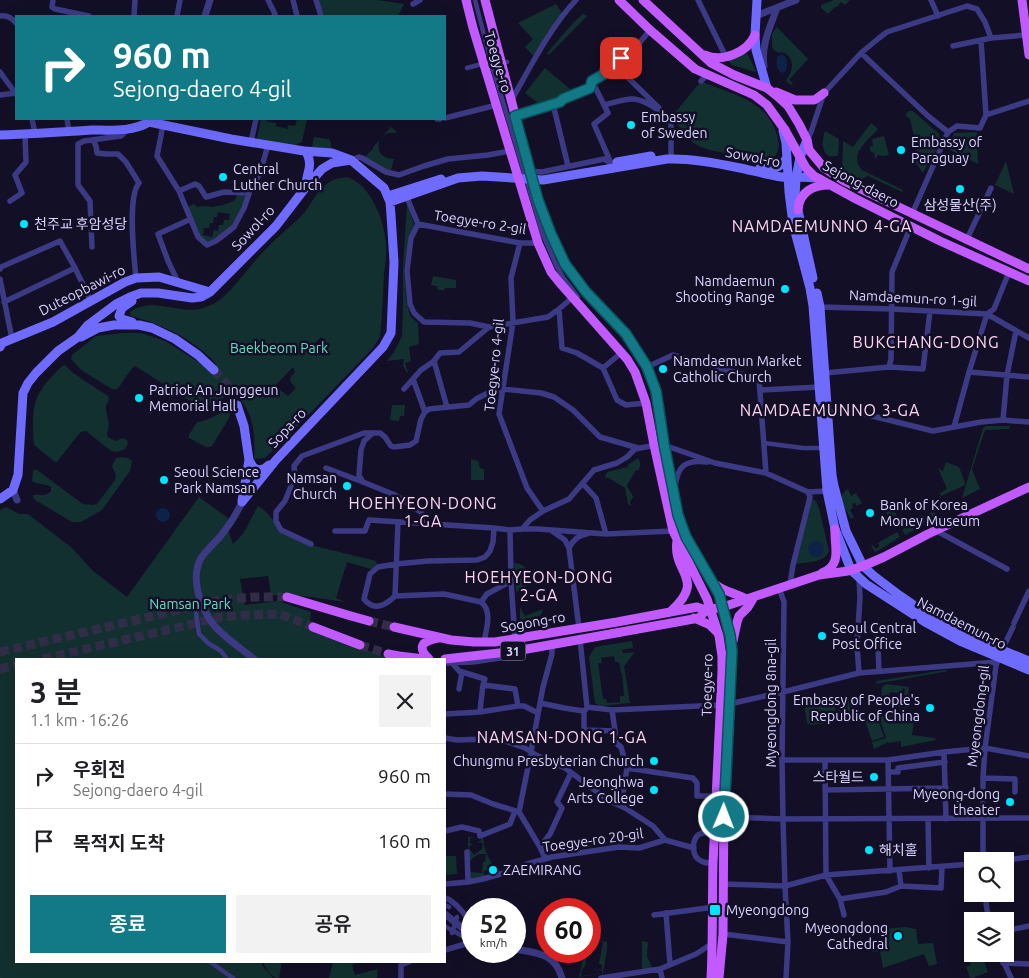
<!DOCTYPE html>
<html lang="ko">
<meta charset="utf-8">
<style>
:root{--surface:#fff;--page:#f2f2f2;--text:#202124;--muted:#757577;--line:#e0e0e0;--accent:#127987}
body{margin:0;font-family:Ubuntu,"Noto Sans KR",sans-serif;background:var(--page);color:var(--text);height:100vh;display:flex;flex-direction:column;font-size:19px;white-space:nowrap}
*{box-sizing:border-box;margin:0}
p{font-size:16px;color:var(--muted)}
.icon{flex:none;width:28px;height:28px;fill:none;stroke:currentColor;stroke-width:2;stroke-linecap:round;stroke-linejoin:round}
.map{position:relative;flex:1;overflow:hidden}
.details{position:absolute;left:15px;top:658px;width:431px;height:305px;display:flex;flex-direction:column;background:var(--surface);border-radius:0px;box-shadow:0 5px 20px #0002}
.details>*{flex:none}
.banner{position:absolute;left:15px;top:15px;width:431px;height:105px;border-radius:0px;box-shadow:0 5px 20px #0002;background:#127987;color:#fff;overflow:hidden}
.buttons{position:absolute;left:964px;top:852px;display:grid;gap:10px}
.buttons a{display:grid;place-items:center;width:50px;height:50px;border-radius:0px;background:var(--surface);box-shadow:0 5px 20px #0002;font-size:25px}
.speed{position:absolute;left:461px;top:898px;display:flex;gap:10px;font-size:25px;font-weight:700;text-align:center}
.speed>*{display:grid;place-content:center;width:65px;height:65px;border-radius:50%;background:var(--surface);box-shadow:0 5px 20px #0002;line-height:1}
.speed small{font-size:12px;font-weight:400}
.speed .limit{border:8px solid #d22;background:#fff;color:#111}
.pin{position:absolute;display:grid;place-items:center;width:42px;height:42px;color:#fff;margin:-21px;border-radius:10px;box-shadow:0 2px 8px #0006}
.me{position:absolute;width:55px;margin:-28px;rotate:1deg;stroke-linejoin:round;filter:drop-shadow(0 0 4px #0008)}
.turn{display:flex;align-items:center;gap:18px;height:105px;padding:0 15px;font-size:22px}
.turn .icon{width:65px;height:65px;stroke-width:2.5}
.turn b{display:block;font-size:35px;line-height:42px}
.round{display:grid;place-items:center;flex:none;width:52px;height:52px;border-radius:0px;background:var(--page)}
.overview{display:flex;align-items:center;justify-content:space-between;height:85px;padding:0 15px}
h1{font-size:30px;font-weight:600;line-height:38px}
.cta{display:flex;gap:10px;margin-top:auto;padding:10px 15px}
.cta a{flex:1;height:58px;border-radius:0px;background:var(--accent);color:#fff;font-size:20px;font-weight:600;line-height:58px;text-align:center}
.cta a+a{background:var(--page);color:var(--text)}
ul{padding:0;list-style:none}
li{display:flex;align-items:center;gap:15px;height:65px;padding:0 15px;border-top:1px solid var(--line)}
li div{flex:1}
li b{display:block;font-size:19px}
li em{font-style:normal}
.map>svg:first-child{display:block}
.green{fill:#12302f;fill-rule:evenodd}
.water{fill:#0c2248}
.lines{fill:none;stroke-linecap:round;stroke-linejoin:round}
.secondary-tunnel{stroke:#312d47;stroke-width:9;stroke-dasharray:9 4.5;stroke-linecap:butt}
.primary-tunnel{stroke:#312d47;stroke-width:9;stroke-dasharray:9 4.5;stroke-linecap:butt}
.pedestrian{stroke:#3d3a85;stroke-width:4.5}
.minor{stroke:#3d3a85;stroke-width:5.5}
.tertiary{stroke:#3d3a85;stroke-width:7}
.secondary{stroke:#6f6bff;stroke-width:9}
.primary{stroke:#c25bff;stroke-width:9}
.route-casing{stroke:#0c4f58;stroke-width:12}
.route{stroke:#127987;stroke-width:9}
.poi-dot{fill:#00e5ff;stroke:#130f26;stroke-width:2}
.labels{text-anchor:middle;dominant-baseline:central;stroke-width:5;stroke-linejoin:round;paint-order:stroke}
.shield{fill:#130f26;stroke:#9e99be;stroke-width:1}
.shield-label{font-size:12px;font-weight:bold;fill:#d9d4ff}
.street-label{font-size:14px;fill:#d9d4ff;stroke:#130f26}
.poi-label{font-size:14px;fill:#d9d4ff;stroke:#130f26;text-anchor:start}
.park-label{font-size:14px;fill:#5fe0c0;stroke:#130f26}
.quarter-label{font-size:16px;letter-spacing:1px;fill:#ffd6f0;stroke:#130f26}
</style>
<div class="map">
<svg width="1029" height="978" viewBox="0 0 1029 978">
<rect width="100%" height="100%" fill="#130f26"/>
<path class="green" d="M317 0H378L404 4 398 16H319Z
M834 0H850L845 5 841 2 837 7H835L828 14 821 8V5Z
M556 4 562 13 544 39 534 57 525 47 533 39 518 23Z
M583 14 587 16 549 55 547 53 574 22Z
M777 27 808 59 789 80 793 83 791 85 786 81C792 71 796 61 785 53 777 52 777 54 772 47V34Z
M745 52 748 55 756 71 755 72 732 65 728 60Z
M545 68 576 94 543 107 525 93Z
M701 81C721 90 747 96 763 111 773 120 790 154 768 160 759 163 741 156 731 154 719 152 704 150 694 143 685 136 679 125 671 118Z
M909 111H913L939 134C943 145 929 162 923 173L913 159 917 150 910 119 905 115Z
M261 119H264L268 122 276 123V126L288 129V125L295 126 297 119H307L302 142 293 146 257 140V138Z
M871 123 878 129C868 140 848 155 862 170L903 190 902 192 870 177V175L860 180 842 172 843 141 853 147Z
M391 127 397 132 396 133C375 129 371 159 394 159L391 170H385L365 157 372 150 374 146Z
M825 131 839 139 838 156C836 156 831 157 829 156 821 153 822 137 825 131Z
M977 132 978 164 948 149 954 133Z
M884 136 889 155 883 156 878 155 875 159 874 153C871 152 869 150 870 147L873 145 872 139Z
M314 137 329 139 331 143V149L312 147Z
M1006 161 1014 194 995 185Z
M346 177C370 182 385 222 386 244 387 254 385 264 384 275 383 296 382 316 380 337L373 348 298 426 265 458 254 459C255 439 255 420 243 403 239 397 231 392 225 387L226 395C220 402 208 408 199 406 196 405 194 404 192 402L138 368 135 366C127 372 124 382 117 389H112L81 370 71 359 72 355 96 336 123 333H141L165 341 205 366 217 368C216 362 210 358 205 353 182 334 160 324 131 316L130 314 131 311C162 293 187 326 222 298 239 283 251 263 268 247 279 235 293 225 304 213 312 203 317 190 328 183 333 179 340 178 346 177ZM321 337 326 342V346L320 353H316L310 348ZM293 367 295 372 290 378C290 383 294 385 296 388L288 396 280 390 275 393 274 387Z
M238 194H245L246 197 232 227 214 240 208 242 199 236 187 207 194 204 197 207 202 206 213 207 223 205 234 201ZM218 212 230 214 229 220H224L223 225H219L218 231 214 230 212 237 203 235 204 228H209L210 223H213L214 217H217Z
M407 206H408L414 225 409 237 404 269 406 299 410 316 418 323 419 344 409 347 411 361 405 363 408 372 407 373 403 366 404 359 387 361 394 352 402 336 403 308V266Z
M433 276 456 280V288H445L444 290H438L437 286 431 285Z
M65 365 73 373 108 396 109 399 106 406V411L109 424 107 435 109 438 116 441 122 438 127 440 128 443 125 449 117 452 111 451 86 431 81 432 78 435 57 462H55L34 445C33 438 33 432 33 425 33 394 42 387 62 366Z
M392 405H405L404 416H400L399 421 390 420Z
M226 411H228L230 414 229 418 212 446 209 447H206L189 438V435L197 422C204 422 218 414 226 411Z
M986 426H1010L1009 429 985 430 972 469 980 489 962 498 983 428Z
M121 457 128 458 132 461 130 471 102 510 81 522H72L35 500 33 497V495C40 494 46 497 51 491V487C45 483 38 485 32 481L33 470H37L83 504 92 505 97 504 115 480 116 475 112 466 116 458Z
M638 458C641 463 641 466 638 471L636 470 627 485C628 490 632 492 633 497L630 502 631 506 628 504 625 488 607 477 605 479V477L607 472 628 467V465Z
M471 459 478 461 480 468 484 469V480H471Z
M946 462 959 467 965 483V485L941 496 940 493 947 489 938 468 943 471Z
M848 489 851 496 856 493 862 503 857 506 855 503 852 504 853 508 850 510 854 517 851 519C846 509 834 498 848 489Z
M199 497 228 518 227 527 233 544 243 534 258 506C268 512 274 520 279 531L311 545 376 561 377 564 371 569 347 562 336 598 345 602 303 596 271 595 268 576 240 579 245 605 278 601 311 612 309 629 391 659H16V961H263L262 965 273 978H0V510L6 507 19 514H28L72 548 92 570 127 597Z
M811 498 816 501 819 508 829 551C825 563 807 562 796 564Z
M888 499 900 522 893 526 881 503Z
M934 511 938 517 905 535 902 530 904 529 903 527Z
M897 532 900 537 876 552 874 551 871 546 873 545 875 548H878L879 546 878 543Z
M514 563C533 564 535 587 516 592Z
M520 607 525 616 543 609 541 615 524 624H522L520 618Z
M632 641 633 648 622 650 623 653 635 652 624 666 630 703 600 706 595 703 589 657 595 647ZM614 656 615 662H619L621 673H622L624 696H620V702L607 703 606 699H603L598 663H602L601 658Z
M944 670 949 671 875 684 877 681Z
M886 684 909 687 908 695H904L905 689 903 688 902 694 890 692 889 697 902 699 901 704 903 705 904 699 907 700 906 708C899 707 883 708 881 701 880 697 882 691 882 687Z
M832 698 834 701 837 720 834 723 811 725 807 723 804 704 806 701Z
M849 699 851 720 840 722 837 701Z
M878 713 912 717 915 714 912 735 935 738 936 740 901 747V741L889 743 888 742 874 749 872 742 886 738Z
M877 717 884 737 872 741 865 721Z
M483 835C483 845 486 854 492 863L487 866 489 869 483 872 486 878 468 882V837L476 838ZM480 837 482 840 478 842V843L481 842 483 845 482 846 483 848 474 855 468 847 473 844 470 843V838H477ZM479 854H486L485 862H483L482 873 469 872C469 861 470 859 479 854Z
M445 856H456L457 874 445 875Z
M905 927 916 929 918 944 933 943 937 964 929 966 924 954 883 968 880 951 872 952V944L885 942V929Z
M590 939 607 942V950L603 973 579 977 585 951H589V953H587L585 966 589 967 585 966 582 969 581 976 602 973V971L600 969 595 970 596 967V970C598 969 599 969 601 970H602V965L599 964 603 942 591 940 590 945Z
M642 941 648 942 647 956 652 968 642 969Z
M983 958 988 972 973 978H970L966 967 971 965 969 960Z
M264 961H282L279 978C271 978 268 970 264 965Z
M355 961 358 962 352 965 355 975 378 969 377 978H329L333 963H348Z"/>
<path class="water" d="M782 54C788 58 788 65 786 71L782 73C776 70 776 63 777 57Z
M156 515a7 7 0 1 1 14 0a7 7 0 1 1-14 0Z
M808 549a8 8 0 1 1 16 0a8 8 0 1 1-16 0Z"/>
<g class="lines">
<path class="secondary-tunnel" d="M214 370 228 386 237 405"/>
<path class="primary-tunnel" d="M369 621 394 627
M360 645 388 654
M0 652 221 600 254 597H287
M43 659 222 617 247 615 280 614 313 627
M0 669 16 665"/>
<path class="pedestrian" d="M475 0 491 62 543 235 556 265 563 277 578 297
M492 66 505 62H507
M467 68 485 63
M764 443 803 448H823
M200 599 197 603 196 613 199 634 208 643 221 651 227 659
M445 905 449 907
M445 926 451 930
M454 931 465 938 466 941
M452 933 457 917
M209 961 233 978"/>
<path class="minor" d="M53 0 52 7 55 9 89 16
M268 0 275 14 274 16
M293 0 297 16
M316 0 321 16
M698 0 726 57
M931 0 938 16
M413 4 420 0
M0 16C7 15 12 18 16 23
M134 16 135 0
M177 16 180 0
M981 40 986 115
M953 46 991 38
M861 53 928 116 948 132 957 126 980 128 986 115 1029 101
M615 65 659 108
M0 72 16 94
M592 81 608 113 594 124 611 163
M701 81 707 75
M0 95 16 93
M511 101C531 66 549 29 576 0
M553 104 568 166
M604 105C613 103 623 99 632 99 645 99 659 111 671 118V154
M515 116 560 102 563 99 590 88 592 81 604 74V73L637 46 650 30
M445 118 497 105
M32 119 35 133
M67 119 69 132
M437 119H440
M163 125 157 156 179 191 198 237 207 245 216 241 234 227 244 208 250 191 260 173 268 145
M93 140 96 146 97 153 106 154H118L126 162 139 183C127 197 134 257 136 278
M807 140 811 132 824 93 861 53 879 38 887 32 967 6 977 9 985 22 991 38 1026 35
M251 142 256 119
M351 160 359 157 362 158 386 172 399 175 424 166 448 159 488 155 510 151
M530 171 542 172 604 159 611 163
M179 191 195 184 199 186 206 197 224 192 249 193
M405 193 418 224 411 238 407 271 410 304 414 313 424 322 470 323 489 327
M10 201 22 193 15 175 26 162 25 134
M912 214 948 132
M418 224 520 243H538
M967 239 991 188
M520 243 511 278 513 322 499 414 527 488 543 511
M92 247 90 201 78 185V144L84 141 121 136 128 129
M0 269 1 267 60 241 75 268
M0 279 12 339
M179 284 168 261 158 234 191 219
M4 302 75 268 91 301
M820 307 892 309 987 314 1029 338
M559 309 562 348 577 353 603 368 617 400 626 405 646 403
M434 361 447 407
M647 367 673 355 759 379 766 473
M889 367 891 359 892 272 911 226
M603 368 621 353
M969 372 1029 377
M825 373 889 367 923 369 930 311
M413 379 425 412
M404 389 421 370 434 361 440 353 459 352 489 327 548 317 559 309 572 298
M760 390 819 387
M828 412 852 411 933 431 981 422 1003 420 1029 422
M1003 420 1007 375 1016 331
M954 427 969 372 987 314 994 309 1009 272
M373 433 364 441 361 450 359 475 363 482 395 495 422 513V523
M664 445 715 463 766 473 808 492 827 491
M326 468 363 482
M583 484 596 498 606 534H604
M675 488C677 466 685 459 708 462
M398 522 395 596 444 594 481 602 487 594 511 581
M522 529 530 520 543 511 569 499 594 470 617 463 627 457 635 449 656 445
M935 530 1007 569
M335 531H365L369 520 494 528 510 530 522 529H538L606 534 673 531
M552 531 565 540 569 548 579 628
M311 544 281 530 276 521V512L285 501 295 476 294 466 302 456 364 433H380L385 437 391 446 394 447 410 445 416 441 421 419 425 412 429 409 469 405 476 399 490 392 503 389 541 393 554 397 573 410 600 437 607 439 638 448
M569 548C573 540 578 535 587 534
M790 584 793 565 810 497 808 492
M779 588 784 602 782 760 783 819 785 886 788 942 786 978
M395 596C386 605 374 612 364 599L370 574 378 567 396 564 428 561 477 560 485 557 490 551 493 542 494 528
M481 602C493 611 486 630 484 642
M1014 623 1029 591
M580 639 587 707
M878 645 879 672
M1002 650 1013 627
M445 663 473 662 514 656 516 654 511 581 510 530
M453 664 459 671 485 679 483 685 515 689 518 706
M859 673 857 645 860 597 859 578
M459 689 462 672
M540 703 564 708 584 711 586 709
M729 704 783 692 859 673 997 662
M587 707 612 710 721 705
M612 710 615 731
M584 711V730L615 731 616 743 621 747 627 768 693 778 697 783V796H716
M480 712 481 701 483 685
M445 714 480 712 518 706H524L538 713
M445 738 457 740 486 739 505 741 525 748 536 755 565 768 608 800 625 808 653 826 665 840 694 848
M944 752 946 819
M782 760H888L944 752 985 748 1029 756
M825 760 826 875 840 899 886 892 901 886 941 888 942 867
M888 760 890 871
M888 772H898V768L945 762
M983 778 1015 779V792
M825 790 946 788
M445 794 471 795 493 804 519 812 540 847 545 858
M621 806 627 768
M519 812 531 752 543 687 552 654V644
M724 817 783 819 1029 818
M928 819 929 868
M445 831 462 827 479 831 480 836 510 824 515 811
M540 847 550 834 562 808 557 802 571 773
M467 852 468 882
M983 861V778L985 748 996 666 998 659
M999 861 1029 857
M713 864C709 863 705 863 701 861 692 857 691 842 698 835 702 832 710 832 715 833
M899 870 901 886
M445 884 468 882 483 879 504 873 527 864 552 857 619 847 639 848 665 840
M722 884 785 886 826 875 972 864
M985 894 987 910 990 921
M445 898C454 900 468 917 472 926
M840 899 844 915
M666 913 670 964
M654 915 722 906
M1005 931 1029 926
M723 934 788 942
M445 950 472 942
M1000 954 1011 978
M1003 963 1029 964
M660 969 662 978
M401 978V965L411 961
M601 978 660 969 696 954 713 943"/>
<path class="tertiary" d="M205 16 210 0
M756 16 796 0
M764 66C761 45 770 27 777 8
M13 490 17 500
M242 502C236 515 228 527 219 538 213 544 206 551 201 558 190 578 200 607 213 624 222 636 242 649 254 659
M445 914 472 936
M515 949C537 953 555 953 562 978"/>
<path class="secondary" d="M757 0 755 35 756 50 767 88
M783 131 786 143 789 192 793 224 810 288 813 306 827 491 835 529 851 570 866 584 925 622 960 641 1029 670
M0 135C31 134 62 132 92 130 111 130 132 132 149 122L231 139 304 151 332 153 351 160 384 188 390 202 391 215 394 262 391 333 383 347 292 443 276 460 242 502
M807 140 800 157 796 178 795 197 813 278
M617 162 651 156
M760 168C772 170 781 169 787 157
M306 186C306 171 314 168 306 151
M388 196 441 179
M390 202 458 178 482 176 543 180 667 159C691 158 717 163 740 168 754 171 768 175 782 177 795 179 807 175 820 179
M817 293 820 307 832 475 834 486 846 531 863 566 874 576 899 595 928 615 963 634 1029 661
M132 322 122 319 119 316 122 308 132 301
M81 337 98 328 114 325H139L152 328 175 339 198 355 214 370
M0 347 2 343 53 322 125 282 136 278 159 277 210 292
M237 405 244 426 249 460 242 501
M249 460 253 467 258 470 264 469 269 465
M0 499 13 490 18 475 23 393 28 383 36 373 58 351 78 337 88 325 116 304 130 297 141 293H158L192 298 201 297 210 292 276 226 306 187 322 169 332 163 351 160"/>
<path class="primary" d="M466 0 473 28 538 243 551 272 559 282 627 359 635 372 646 403 654 445 673 531 707 599 719 636 722 656V672C719 736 716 799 713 863 712 901 713 940 711 978
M485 0 525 153 538 199 551 234 565 264 570 272 586 292 626 334 647 367 656 391 663 444 678 515 686 537 719 594 730 635 732 651 724 797 723 934 719 978
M619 0 650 30 695 69 754 95 767 105 785 130 806 168 814 176 856 199 940 241 1029 281
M643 0 711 63 734 75 767 88 777 96 788 106 799 124 807 140 809 150 824 168 844 181 1029 269
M1022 0 1029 55
M705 55C722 63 748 52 755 35
M776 92 795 100H814L816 99 824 93
M798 210C799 192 813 185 829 185
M822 573C843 565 834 546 835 529
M715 584C724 592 736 593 746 599
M287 597 351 616 369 621
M671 611C707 579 672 573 677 541
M694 618 710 625 717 632
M313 627 360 645
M394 627 451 640 474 642H495L617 622 697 607 706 610 723 607 819 575 848 571 863 566 884 557 928 534 1029 487
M733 641 737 622 739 616 748 607 754 597
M388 654 399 656 424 659
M429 659C416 646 423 641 438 638
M445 659 516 651 699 618 706 610"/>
</g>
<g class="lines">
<defs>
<path id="route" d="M621 58 604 72V74L592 81 590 88 563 99 560 102 515 116 538 200 551 234 565 264 586 292 626 334 647 367 656 391 664 444 678 515 686 537 719 594 730 635 732 651 724 817"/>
</defs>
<use href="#route" class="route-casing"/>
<use href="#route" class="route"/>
</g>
<g class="poi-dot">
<circle cx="631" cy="125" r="5"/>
<circle cx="901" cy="150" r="5"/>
<circle cx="223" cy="177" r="5"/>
<circle cx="960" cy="189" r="5"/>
<circle cx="24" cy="224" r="5"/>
<circle cx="785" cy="289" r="5"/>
<circle cx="663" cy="369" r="5"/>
<circle cx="139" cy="398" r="5"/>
<circle cx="164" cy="480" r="5"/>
<circle cx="347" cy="486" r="5"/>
<circle cx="870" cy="513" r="5"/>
<circle cx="822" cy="636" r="5"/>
<circle cx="930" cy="708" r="5"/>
<circle cx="654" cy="761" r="5"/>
<circle cx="874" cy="777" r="5"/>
<circle cx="654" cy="790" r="5"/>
<circle cx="1010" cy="802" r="5"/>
<circle cx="869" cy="850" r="5"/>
<circle cx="493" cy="870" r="5"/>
<rect x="709" y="904" width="12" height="12" rx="2.5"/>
<circle cx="898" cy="936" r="5"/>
</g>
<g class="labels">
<rect class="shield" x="500.5" y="641.5" width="25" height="19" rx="4"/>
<g class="shield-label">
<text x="513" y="651">31</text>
</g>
<g class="street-label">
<text transform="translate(498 62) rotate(73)">Toegye-ro</text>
<text transform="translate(753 157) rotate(11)">Sowol-ro</text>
<text transform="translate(861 184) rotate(28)">Sejong-daero</text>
<text transform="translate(480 222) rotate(9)">Toegye-ro 2-gil</text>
<text transform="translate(253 228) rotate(-47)">Sowol-ro</text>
<text transform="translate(82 290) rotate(-27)">Duteopbawi-ro</text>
<text transform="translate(913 298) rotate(3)">Namdaemun-ro 1-gil</text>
<text transform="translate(494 365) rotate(-84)">Toegye-ro 4-gil</text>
<text transform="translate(287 428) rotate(-47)">Sopa-ro</text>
<text transform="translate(533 622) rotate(-10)">Sogong-ro</text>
<text transform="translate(962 623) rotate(27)">Namdaemun-ro</text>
<text transform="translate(707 685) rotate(-89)">Toegye-ro</text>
<text transform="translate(771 703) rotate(-90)">Myeongdong 8na-gil</text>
<text transform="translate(978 716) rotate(-83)">Myeongdong-gil</text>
<text transform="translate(593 840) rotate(-8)">Toegye-ro 20-gil</text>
</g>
<g class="poi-label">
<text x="641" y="117">Embassy<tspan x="641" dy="16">of Sweden</tspan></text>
<text x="911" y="142">Embassy of<tspan x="911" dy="16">Paraguay</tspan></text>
<text x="233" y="169">Central<tspan x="233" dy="16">Luther Church</tspan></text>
<text x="960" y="205" text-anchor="middle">삼성물산(주)</text>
<text x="34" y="224">천주교 후암성당</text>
<text x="775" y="281" text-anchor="end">Namdaemun<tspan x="775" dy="16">Shooting Range</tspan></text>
<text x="673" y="361">Namdaemun Market<tspan x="673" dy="16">Catholic Church</tspan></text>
<text x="149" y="390">Patriot An Junggeun<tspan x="149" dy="16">Memorial Hall</tspan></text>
<text x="174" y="472">Seoul Science<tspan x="174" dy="16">Park Namsan</tspan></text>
<text x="337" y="478" text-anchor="end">Namsan<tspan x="337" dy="16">Church</tspan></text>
<text x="880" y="505">Bank of Korea<tspan x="880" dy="16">Money Museum</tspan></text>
<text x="832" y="628">Seoul Central<tspan x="832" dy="16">Post Office</tspan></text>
<text x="920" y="700" text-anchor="end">Embassy of People's<tspan x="920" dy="16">Republic of China</tspan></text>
<text x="644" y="761" text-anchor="end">Chungmu Presbyterian Church</text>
<text x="864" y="777" text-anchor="end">스타월드</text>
<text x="644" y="782" text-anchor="end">Jeonghwa<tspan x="644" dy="16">Arts College</tspan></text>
<text x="1000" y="794" text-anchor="end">Myeong-dong<tspan x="1000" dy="16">theater</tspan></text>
<text x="879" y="850">해치홀</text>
<text x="503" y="870">ZAEMIRANG</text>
<text x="726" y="910">Myeongdong</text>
<text x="888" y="928" text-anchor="end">Myeongdong<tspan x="888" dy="16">Cathedral</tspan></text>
</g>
<g class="park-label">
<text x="279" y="348">Baekbeom Park</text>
<text x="190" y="604">Namsan Park</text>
</g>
<g class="quarter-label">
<text x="822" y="226">NAMDAEMUNNO 4-GA</text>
<text x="926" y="342">BUKCHANG-DONG</text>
<text x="830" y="410">NAMDAEMUNNO 3-GA</text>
<text x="423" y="503">HOEHYEON-DONG<tspan x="423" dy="18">1-GA</tspan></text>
<text x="539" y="577">HOEHYEON-DONG<tspan x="539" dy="18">2-GA</tspan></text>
<text x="562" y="737">NAMSAN-DONG 1-GA</text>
</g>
</g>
</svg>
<div class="buttons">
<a><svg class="icon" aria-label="search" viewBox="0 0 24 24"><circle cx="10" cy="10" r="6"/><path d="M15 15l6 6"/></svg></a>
<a><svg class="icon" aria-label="layers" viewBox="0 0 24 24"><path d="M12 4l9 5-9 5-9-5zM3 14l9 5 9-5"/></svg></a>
</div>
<div class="speed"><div>52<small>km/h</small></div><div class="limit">60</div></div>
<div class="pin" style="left:621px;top:58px;background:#d93025"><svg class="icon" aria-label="arrive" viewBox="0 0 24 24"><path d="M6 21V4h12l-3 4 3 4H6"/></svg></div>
<svg class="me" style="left:724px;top:817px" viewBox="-20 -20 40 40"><circle r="17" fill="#127987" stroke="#fff" stroke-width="3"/><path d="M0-11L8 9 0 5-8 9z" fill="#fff"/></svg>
<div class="banner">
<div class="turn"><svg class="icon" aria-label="right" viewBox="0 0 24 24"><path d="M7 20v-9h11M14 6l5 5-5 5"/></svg><div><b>960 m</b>Sejong-daero 4-gil</div></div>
</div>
<section class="details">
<div class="overview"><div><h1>3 분</h1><p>1.1 km · 16:26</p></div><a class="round"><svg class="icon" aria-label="close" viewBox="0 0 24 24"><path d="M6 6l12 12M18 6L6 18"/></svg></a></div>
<ul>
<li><svg class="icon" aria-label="right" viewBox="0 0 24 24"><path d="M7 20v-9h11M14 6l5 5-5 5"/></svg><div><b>우회전</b><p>Sejong-daero 4-gil</p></div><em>960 m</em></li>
<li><svg class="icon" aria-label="arrive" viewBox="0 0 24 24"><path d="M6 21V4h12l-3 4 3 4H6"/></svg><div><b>목적지 도착</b></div><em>160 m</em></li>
</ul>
<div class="cta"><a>종료</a><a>공유</a></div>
</section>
</div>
